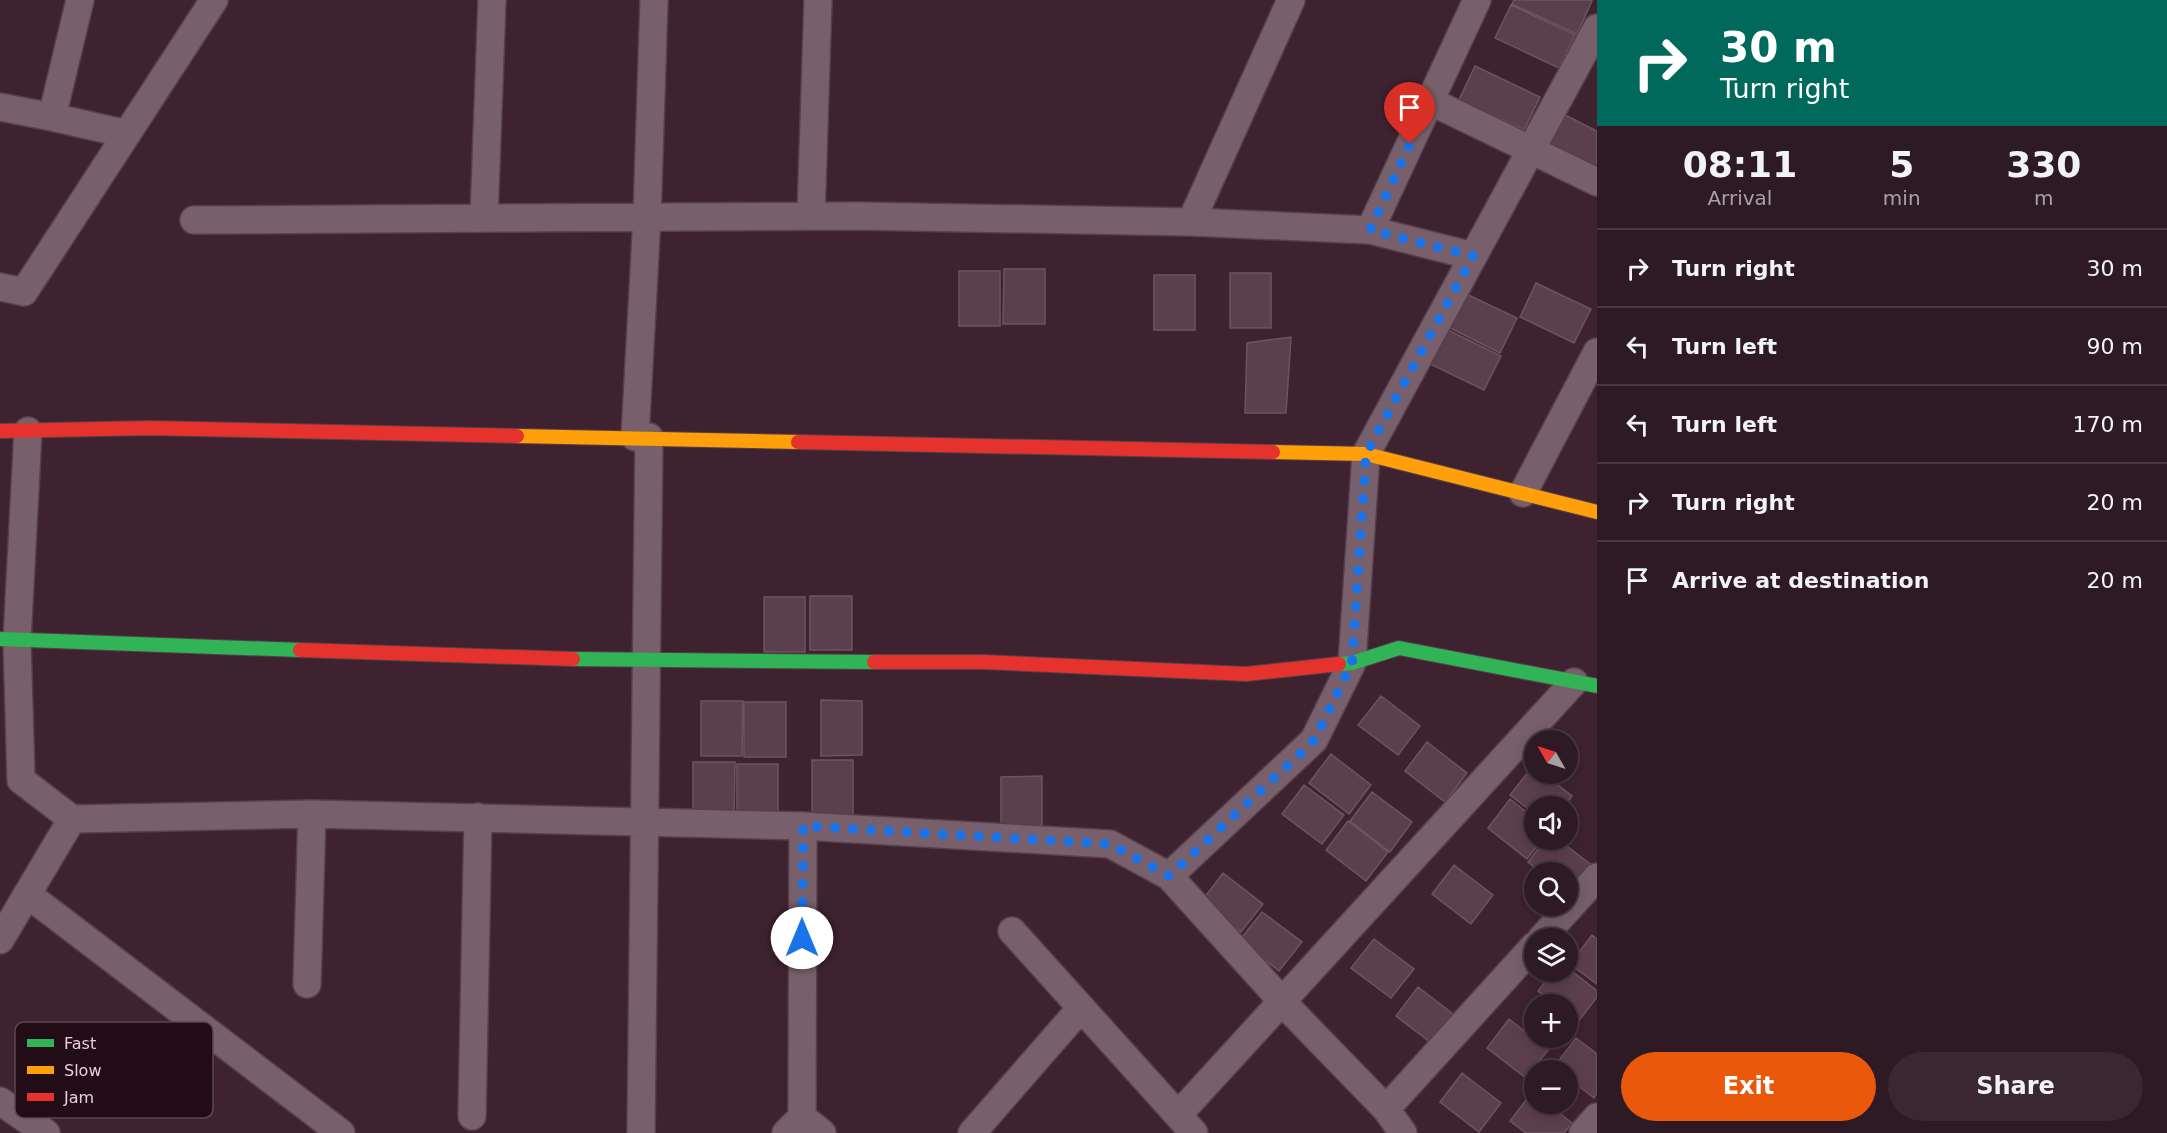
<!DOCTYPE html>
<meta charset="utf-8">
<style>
:root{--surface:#2e1a24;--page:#3a2731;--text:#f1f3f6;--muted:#a7a1a6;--line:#493841;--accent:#ea580c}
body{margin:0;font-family:"DejaVu Sans",sans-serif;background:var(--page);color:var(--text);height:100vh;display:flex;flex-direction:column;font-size:22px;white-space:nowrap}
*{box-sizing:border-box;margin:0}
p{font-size:20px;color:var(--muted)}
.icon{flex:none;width:33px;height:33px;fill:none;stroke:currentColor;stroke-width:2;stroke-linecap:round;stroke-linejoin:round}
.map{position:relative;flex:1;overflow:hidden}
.panel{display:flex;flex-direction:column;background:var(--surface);width:570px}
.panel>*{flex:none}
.banner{background:#00695c;color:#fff;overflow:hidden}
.needle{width:39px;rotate:309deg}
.controls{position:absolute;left:1524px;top:730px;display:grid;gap:12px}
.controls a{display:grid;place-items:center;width:54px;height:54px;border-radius:50%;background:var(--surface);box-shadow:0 3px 15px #0003,0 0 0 2px var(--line);font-size:30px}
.pin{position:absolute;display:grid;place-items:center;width:51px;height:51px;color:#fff;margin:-62px -26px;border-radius:50% 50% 50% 0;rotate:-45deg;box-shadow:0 0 6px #0007}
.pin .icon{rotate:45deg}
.me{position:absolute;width:66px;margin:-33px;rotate:0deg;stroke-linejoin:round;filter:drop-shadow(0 0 4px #0008)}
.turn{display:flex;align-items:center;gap:21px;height:126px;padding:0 24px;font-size:27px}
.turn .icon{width:78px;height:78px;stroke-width:2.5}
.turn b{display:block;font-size:42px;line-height:51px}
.eta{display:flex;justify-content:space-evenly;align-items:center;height:102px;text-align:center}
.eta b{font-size:36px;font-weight:700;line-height:42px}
.button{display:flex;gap:12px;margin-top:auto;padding:12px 24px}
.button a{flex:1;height:69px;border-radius:36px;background:var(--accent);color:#fff;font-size:24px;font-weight:700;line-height:69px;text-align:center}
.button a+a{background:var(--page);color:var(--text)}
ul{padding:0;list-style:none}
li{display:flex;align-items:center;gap:18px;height:78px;padding:0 24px;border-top:2px solid var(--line)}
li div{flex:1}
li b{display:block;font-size:22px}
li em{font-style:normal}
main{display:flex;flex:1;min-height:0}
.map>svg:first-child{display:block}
.building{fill:#5c3f4d;stroke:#6c545f;stroke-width:1.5}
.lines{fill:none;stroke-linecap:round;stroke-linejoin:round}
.street-casing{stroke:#56404a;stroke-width:30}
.fast-casing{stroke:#56404a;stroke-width:16}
.slow-casing{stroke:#56404a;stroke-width:16}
.jam-casing{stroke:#56404a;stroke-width:16}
.street{stroke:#77606b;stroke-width:27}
.fast{stroke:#30b455;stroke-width:14}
.slow{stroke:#ff9f0a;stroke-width:14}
.jam{stroke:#e5322d;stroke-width:14}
.route{stroke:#1a73e8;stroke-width:10;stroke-dasharray:0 18}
.key{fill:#220c16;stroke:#5f4650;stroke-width:1.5}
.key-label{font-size:16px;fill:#edccd8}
</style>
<main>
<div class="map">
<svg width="1597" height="1133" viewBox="0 0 1597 1133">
<rect width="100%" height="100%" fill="#3e2230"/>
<path class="building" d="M1514 0H1589L1592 1 1577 34 1512 4Z
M1511 5 1575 35 1559 68 1495 38Z
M1475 66 1540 97 1524 130 1459 100Z
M1559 112 1597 131V171L1542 147Z
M1004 269H1045V324H1003Z
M959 271H1000V326H959Z
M1230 273H1271V328H1230Z
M1154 275H1195V330H1154Z
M1536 283 1591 309 1574 343 1520 317Z
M1462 292 1517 318 1500 353 1446 326Z
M1446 329 1501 356 1484 390 1430 364Z
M1291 337 1286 413H1245L1247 343Z
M810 596H852V650H810Z
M764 597H805V652H764Z
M1381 696 1420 726 1398 755 1358 725Z
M821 700 862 701V755L821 756Z
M701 701H743L742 756H701Z
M744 702H786V757H744Z
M1427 742 1467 773 1445 802 1405 771Z
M1331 754 1371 785 1349 814 1309 783Z
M812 760H853V815H812Z
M693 762H735L734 817H693Z
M737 764H778V819H737Z
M1533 766 1534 774H1544L1572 796 1564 807H1534V813L1510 795Z
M1042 776V831H1001V777Z
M1304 785 1344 815 1322 844 1282 814Z
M1372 792 1412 822 1390 852 1350 821Z
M1510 799 1534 818V840H1542L1527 859 1488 828Z
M1348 821 1388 852 1366 881 1326 850Z
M1545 840H1559L1590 864 1568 893V873H1542L1528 862Z
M1454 865 1493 895 1471 924 1432 894Z
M1223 873 1263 904 1241 932 1201 902Z
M1262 912 1302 942 1279 971 1240 940Z
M1592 935 1597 939V984L1570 964Z
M1374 939 1414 969 1391 998 1351 968Z
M1568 968 1597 991V997L1578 1022 1568 1014V1005H1556L1538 991 1553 972H1568Z
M1418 987 1457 1017 1435 1046 1396 1016Z
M1509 1019 1548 1050 1526 1078 1487 1048Z
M1576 1038 1597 1054V1093L1594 1098 1568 1078V1071H1558L1554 1067Z
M1462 1073 1501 1103 1479 1132 1440 1102Z
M1532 1092 1534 1104H1548L1572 1123 1564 1133H1526L1510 1121Z"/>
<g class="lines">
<defs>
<path id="street" d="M1430 101 1597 182
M0 107 52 117 80 0
M52 117 127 134
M811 216 818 0
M484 218 492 0
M194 220 858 216 1191 222 1291 0
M1191 222 1370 230 1477 0
M1370 230 1473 256
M0 287 24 292 214 0
M635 437 647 217 654 0
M1523 493 1597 352
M312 814 803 826 1110 844 1169 876 1291 1011 1386 1109 1403 1133
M72 819 312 814 307 984
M1169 876 1314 740 1352 663 1366 454 1597 28
M27 894 341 1133
M1012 931 1194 1133
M1541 939 1597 877
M0 940 72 819 21 780 17 640 28 431
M0 1101 46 1133
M1386 1109 1534 946
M1178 1115 1574 682
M472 1116 478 817
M802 1117 803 826
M641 1133 649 437
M786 1133 802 1117 822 1133
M972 1133 1081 1008
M1583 1133 1597 1117"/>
<path id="fast" d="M0 639 300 650
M573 659 874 662
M1339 664 1352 663 1399 648 1597 686"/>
<path id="slow" d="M517 436 798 442
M1273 452 1366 454 1597 512"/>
<path id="jam" d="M0 431 149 428 517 436
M798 442 1273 452
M300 650 573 659
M874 662H983L1246 674 1339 664"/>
</defs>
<use href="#street" class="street-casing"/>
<use href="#fast" class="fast-casing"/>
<use href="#slow" class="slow-casing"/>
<use href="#jam" class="jam-casing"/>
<use href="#street" class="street"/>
<use href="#fast" class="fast"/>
<use href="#slow" class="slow"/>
<use href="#jam" class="jam"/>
</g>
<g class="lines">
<path class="route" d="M802 938 803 826 1110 844 1169 876 1300 754 1314 740 1324 721 1352 663 1366 454 1473 256 1370 230 1410 144"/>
</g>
<rect x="15" y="1022" width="198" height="96" rx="9" class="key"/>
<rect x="27" y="1039" width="27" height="8" fill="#30b455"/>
<rect x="27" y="1066" width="27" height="8" fill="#ff9f0a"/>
<rect x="27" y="1093" width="27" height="8" fill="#e5322d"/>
<g class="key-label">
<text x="64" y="1049">Fast</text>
<text x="64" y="1076">Slow</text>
<text x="64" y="1103">Jam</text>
</g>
</svg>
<div class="controls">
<a><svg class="needle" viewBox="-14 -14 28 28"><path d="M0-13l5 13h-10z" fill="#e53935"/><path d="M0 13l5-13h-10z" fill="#a7a1a6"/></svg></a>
<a><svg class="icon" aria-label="sound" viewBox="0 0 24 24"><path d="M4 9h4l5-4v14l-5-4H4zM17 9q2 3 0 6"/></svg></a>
<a><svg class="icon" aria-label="search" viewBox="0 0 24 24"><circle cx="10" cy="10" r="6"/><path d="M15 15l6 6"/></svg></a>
<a><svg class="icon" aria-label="layers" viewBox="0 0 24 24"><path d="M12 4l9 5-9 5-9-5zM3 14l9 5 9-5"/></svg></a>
<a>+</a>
<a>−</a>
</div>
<div class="pin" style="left:1410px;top:144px;background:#d93025"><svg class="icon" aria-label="arrive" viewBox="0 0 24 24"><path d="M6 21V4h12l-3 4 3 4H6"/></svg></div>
<svg class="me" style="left:802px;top:938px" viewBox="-20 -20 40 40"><circle r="19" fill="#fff"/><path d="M0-13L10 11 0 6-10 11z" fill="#1a73e8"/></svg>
</div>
<section class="panel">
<div class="banner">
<div class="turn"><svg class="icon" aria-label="right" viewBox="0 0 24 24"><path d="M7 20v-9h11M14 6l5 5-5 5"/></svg><div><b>30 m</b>Turn right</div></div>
</div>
<div class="eta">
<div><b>08:11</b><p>Arrival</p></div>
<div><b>5</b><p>min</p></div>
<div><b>330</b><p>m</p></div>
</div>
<ul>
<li><svg class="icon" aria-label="right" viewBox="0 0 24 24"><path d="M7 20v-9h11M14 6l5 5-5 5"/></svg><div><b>Turn right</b></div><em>30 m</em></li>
<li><svg class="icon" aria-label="left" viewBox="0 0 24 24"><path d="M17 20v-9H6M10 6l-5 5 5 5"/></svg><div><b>Turn left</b></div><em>90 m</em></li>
<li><svg class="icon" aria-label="left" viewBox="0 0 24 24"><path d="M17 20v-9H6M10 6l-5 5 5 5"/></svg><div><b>Turn left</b></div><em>170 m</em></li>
<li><svg class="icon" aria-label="right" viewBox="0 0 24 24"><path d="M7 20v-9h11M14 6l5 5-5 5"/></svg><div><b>Turn right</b></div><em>20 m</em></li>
<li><svg class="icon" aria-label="arrive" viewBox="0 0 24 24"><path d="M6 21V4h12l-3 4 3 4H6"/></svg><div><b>Arrive at destination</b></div><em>20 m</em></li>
</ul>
<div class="button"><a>Exit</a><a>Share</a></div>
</section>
</main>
